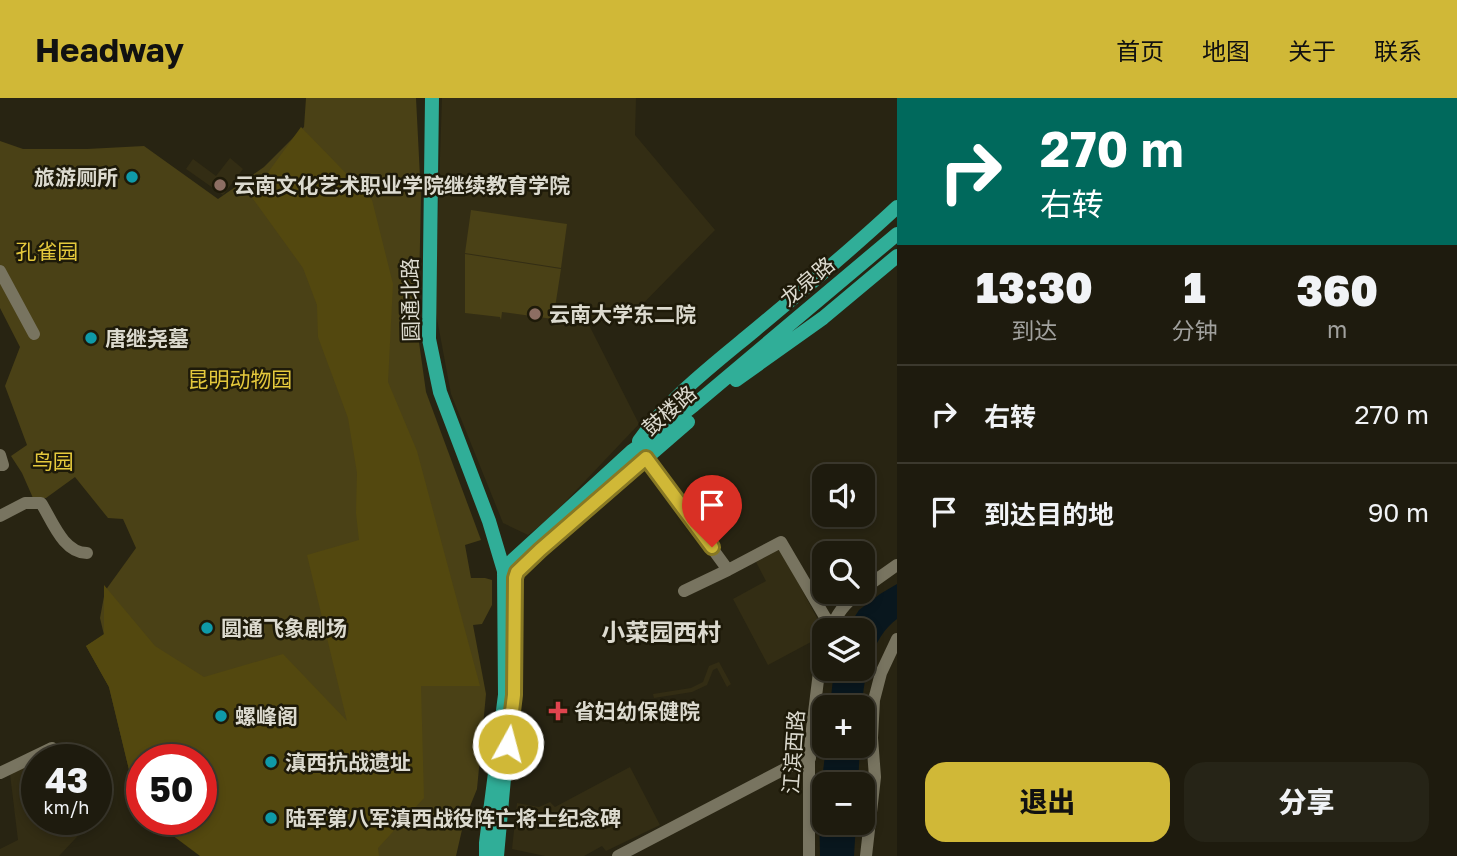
<!DOCTYPE html>
<html lang="zh">
<meta charset="utf-8">
<style>
:root{--surface:#1e1b0e;--page:#262417;--text:#f1f3f6;--muted:#a1a19e;--line:#3c392e;--accent:#d0b837}
body{margin:0;font-family:"Golos Text","Noto Sans SC",sans-serif;background:var(--page);color:var(--text);height:100vh;display:flex;flex-direction:column;font-size:26px;white-space:nowrap}
*{box-sizing:border-box;margin:0}
p{font-size:23px;color:var(--muted)}
.icon{flex:none;width:38px;height:38px;fill:none;stroke:currentColor;stroke-width:2;stroke-linecap:round;stroke-linejoin:round}
.map{position:relative;flex:1;overflow:hidden}
.drawer{display:flex;flex-direction:column;background:var(--surface);width:560px}
.drawer>*{flex:none}
.banner{background:#00695c;color:#fff;overflow:hidden}
.controls{position:absolute;left:812px;top:366px;display:grid;gap:14px}
.controls a{display:grid;place-items:center;width:63px;height:63px;border-radius:14px;background:var(--surface);box-shadow:0 4px 10px #0003,0 0 0 2px var(--line);font-size:35px}
.speed{position:absolute;left:21px;top:646px;display:flex;gap:14px;font-size:35px;font-weight:700;text-align:center}
.speed>*{display:grid;place-content:center;width:91px;height:91px;border-radius:50%;background:var(--surface);box-shadow:0 4px 10px #0003,0 0 0 2px var(--line);line-height:1}
.speed small{font-size:18px;font-weight:400}
.speed .limit{border:10px solid #d22;background:#fff;color:#111}
.pin{position:absolute;display:grid;place-items:center;width:60px;height:60px;color:#fff;margin:-72px -30px;border-radius:50% 50% 50% 0;rotate:-45deg;box-shadow:0 0 7px #0007}
.pin .icon{rotate:45deg}
.me{position:absolute;width:77px;margin:-38px;rotate:7deg;stroke-linejoin:round;filter:drop-shadow(0 0 5px #0008)}
.turn{display:flex;align-items:center;gap:24px;height:147px;padding:0 28px;font-size:32px}
.turn .icon{width:91px;height:91px;stroke-width:2.5}
.turn b{display:block;font-size:49px;line-height:60px}
.eta{display:flex;justify-content:space-evenly;align-items:center;height:119px;text-align:center}
.eta b{font-size:42px;font-weight:800;line-height:49px}
.action{display:flex;gap:14px;margin-top:auto;padding:14px 28px}
.action a{flex:1;height:80px;border-radius:21px;background:var(--accent);color:#111;font-size:28px;font-weight:800;line-height:80px;text-align:center}
.action a+a{background:var(--page);color:var(--text)}
ul{padding:0;list-style:none}
li{display:flex;align-items:center;gap:21px;height:98px;padding:0 28px;border-top:2px solid var(--line)}
li div{flex:1}
li b{display:block;font-size:26px}
li em{font-style:normal}
header{display:flex;align-items:center;gap:42px;box-sizing:border-box;height:98px;padding:0 35px;background:var(--accent);color:#111}
header strong{font-size:33px}
nav{display:flex;gap:38px;margin-inline-start:auto;font-size:24px}
main{display:flex;flex:1;min-height:0}
.map>svg:first-child{display:block}
.built{fill:#332d14}
.green{fill:#4a4116}
.forest{fill:#53480f}
.water{fill:#09171e}
.lines{fill:none;stroke-linecap:round;stroke-linejoin:round}
.minor{stroke:#787460;stroke-width:12}
.major{stroke:#30ae98;stroke-width:14}
.route-casing{stroke:#877824;stroke-width:18}
.route{stroke:#d0b837;stroke-width:12}
.culture-dot{fill:#0f9aa8;stroke:#1e1a09;stroke-width:2.5}
.education-dot{fill:#8d6e63;stroke:#1e1a09;stroke-width:2.5}
.health-dot{fill:#e0444e;stroke:#1e1a09;stroke-width:2.5}
.labels{text-anchor:middle;dominant-baseline:central;stroke-width:5;stroke-linejoin:round;paint-order:stroke}
.poi-label{font-size:21px;font-weight:bold;fill:#dcdacf;stroke:#1e1a09;text-anchor:start}
.park-label{font-size:21px;fill:#e5c93c;stroke:#1e1a09}
.street-label{font-size:21px;fill:#dcdacf;stroke:#1e1a09}
.quarter-label{font-size:24px;font-weight:bold;fill:#dcdacf;stroke:#1e1a09}
</style>
<header>
<strong>Headway</strong>
<nav><a>首页</a><a>地图</a><a>关于</a><a>联系</a></nav>
</header>
<main>
<div class="map">
<svg width="897" height="758" viewBox="0 0 897 758">
<rect width="100%" height="100%" fill="#282412"/>
<path class="built" d="M442 0H636L635 37 715 132 628 221 588 225 639 326 549 421 528 437 503 425 451 296 435 210Z
M230 60 243 71 223 97 186 71 193 61 216 78Z
M780 451 824 533V537L768 567 733 501 766 483 756 464Z
M719 564 731 586 727 589 717 570 713 572 707 587 692 594 654 600 653 596 691 590 703 584 709 568Z
M37 664V721H89L90 725 59 758H0V751L18 742 10 676Z
M630 669 660 727 606 753 602 748 584 758H545L512 751 517 705 539 709 550 704 555 709Z"/>
<path class="green" d="M306 0H416L421 99 418 237 426 294 481 442 465 447 471 480H485L492 482V507L482 526 473 527 486 596 477 691 464 723 456 758H208L201 721V662H142V693L132 684 109 589 86 548 104 537 100 520 105 493 136 450 123 421 108 420 75 379 46 400H33L22 375 11 358 27 347 5 288 20 249 0 210V43L23 51H87L144 48 218 101 264 69 304 29Z
M471 112 567 126 561 170 465 155Z
M465 156 561 171 552 229 553 221 502 214 501 222 500 219 465 215Z"/>
<path class="forest" d="M301 29 372 102 393 186 388 284 417 353 480 588H421L424 700 378 750 379 758H200L172 737 160 721H201V662H142V697L132 684 109 589 86 548 104 536V487L155 548 204 579 283 556 347 623 307 457 359 442 356 415 357 375 348 320 318 239 317 207 303 170 251 98Z"/>
<path class="water" d="M897 486V521C871 540 864 579 862 609H830L834 571 863 570V532H846L859 512 880 496Z
M826 648H860L858 686H824V724L856 725 854 758H820L819 708Z"/>
<g class="lines">
<path class="minor" d="M0 173 34 236
M0 357 3 367H0
M646 360 728 472
M0 418 25 405H41C52 422 63 455 87 455
M863 491 897 467
M684 493 728 472 781 444 825 519 832 527
M831 532C836 515 846 504 860 494
M0 675 52 650
M618 758 798 664 810 660
M809 758V655L820 566 824 553
M866 758 875 679 872 640 874 602 881 575 897 541"/>
<path class="major" d="M432 0 429 241 440 294 489 423 504 473
M736 282 823 220 897 158
M639 343C669 300 714 266 755 232 803 192 851 152 897 109
M514 593 515 480 517 474 540 452 688 324
M486 758V745L505 597 504 473 513 462 632 353 666 329 694 307 897 136
M497 758 505 669"/>
</g>
<g class="lines">
<defs>
<path id="route" d="M508 646 514 597 515 480 517 474 540 452 646 360 712 449"/>
</defs>
<use href="#route" class="route-casing"/>
<use href="#route" class="route"/>
</g>
<g class="culture-dot">
<circle cx="132" cy="79" r="7"/>
<circle cx="91" cy="240" r="7"/>
<circle cx="207" cy="530" r="7"/>
<circle cx="221" cy="618" r="7"/>
<circle cx="271" cy="664" r="7"/>
<circle cx="271" cy="720" r="7"/>
</g>
<g class="education-dot">
<circle cx="220" cy="87" r="7"/>
<circle cx="535" cy="216" r="7"/>
</g>
<path class="health-dot" d="M554.5 602.5h7v7h7v7h-7v7h-7v-7h-7v-7h7z"/>
<g class="labels">
<g class="poi-label">
<text x="118" y="79" text-anchor="end">旅游厕所</text>
<text x="234" y="87">云南文化艺术职业学院继续教育学院</text>
<text x="549" y="216">云南大学东二院</text>
<text x="105" y="240">唐继尧墓</text>
<text x="221" y="530">圆通飞象剧场</text>
<text x="574" y="613">省妇幼保健院</text>
<text x="235" y="618">螺峰阁</text>
<text x="285" y="664">滇西抗战遗址</text>
<text x="285" y="720">陆军第八军滇西战役阵亡将士纪念碑</text>
</g>
<g class="park-label">
<text x="47" y="153">孔雀园</text>
<text x="240" y="281">昆明动物园</text>
<text x="53" y="363">鸟园</text>
</g>
<g class="street-label">
<text transform="translate(807 183) rotate(-40)">龙泉路</text>
<text transform="translate(410 202) rotate(-91)">圆通北路</text>
<text transform="translate(669 312) rotate(-41)">鼓楼路</text>
<text transform="translate(793 654) rotate(-86)">江滨西路</text>
</g>
<g class="quarter-label">
<text x="661" y="533">小菜园西村</text>
</g>
</g>
</svg>
<div class="controls">
<a><svg class="icon" aria-label="sound" viewBox="0 0 24 24"><path d="M4 9h4l5-4v14l-5-4H4zM17 9q2 3 0 6"/></svg></a>
<a><svg class="icon" aria-label="search" viewBox="0 0 24 24"><circle cx="10" cy="10" r="6"/><path d="M15 15l6 6"/></svg></a>
<a><svg class="icon" aria-label="layers" viewBox="0 0 24 24"><path d="M12 4l9 5-9 5-9-5zM3 14l9 5 9-5"/></svg></a>
<a>+</a>
<a>−</a>
</div>
<div class="speed"><div>43<small>km/h</small></div><div class="limit">50</div></div>
<div class="pin" style="left:712px;top:449px;background:#d93025"><svg class="icon" aria-label="arrive" viewBox="0 0 24 24"><path d="M6 21V4h12l-3 4 3 4H6"/></svg></div>
<svg class="me" style="left:508px;top:646px" viewBox="-20 -20 40 40"><circle r="17" fill="#d0b837" stroke="#fff" stroke-width="3"/><path d="M0-11L8 9 0 5-8 9z" fill="#fff"/></svg>
</div>
<section class="drawer">
<div class="banner">
<div class="turn"><svg class="icon" aria-label="right" viewBox="0 0 24 24"><path d="M7 20v-9h11M14 6l5 5-5 5"/></svg><div><b>270 m</b>右转</div></div>
</div>
<div class="eta">
<div><b>13:30</b><p>到达</p></div>
<div><b>1</b><p>分钟</p></div>
<div><b>360</b><p>m</p></div>
</div>
<ul>
<li><svg class="icon" aria-label="right" viewBox="0 0 24 24"><path d="M7 20v-9h11M14 6l5 5-5 5"/></svg><div><b>右转</b></div><em>270 m</em></li>
<li><svg class="icon" aria-label="arrive" viewBox="0 0 24 24"><path d="M6 21V4h12l-3 4 3 4H6"/></svg><div><b>到达目的地</b></div><em>90 m</em></li>
</ul>
<div class="action"><a>退出</a><a>分享</a></div>
</section>
</main>
